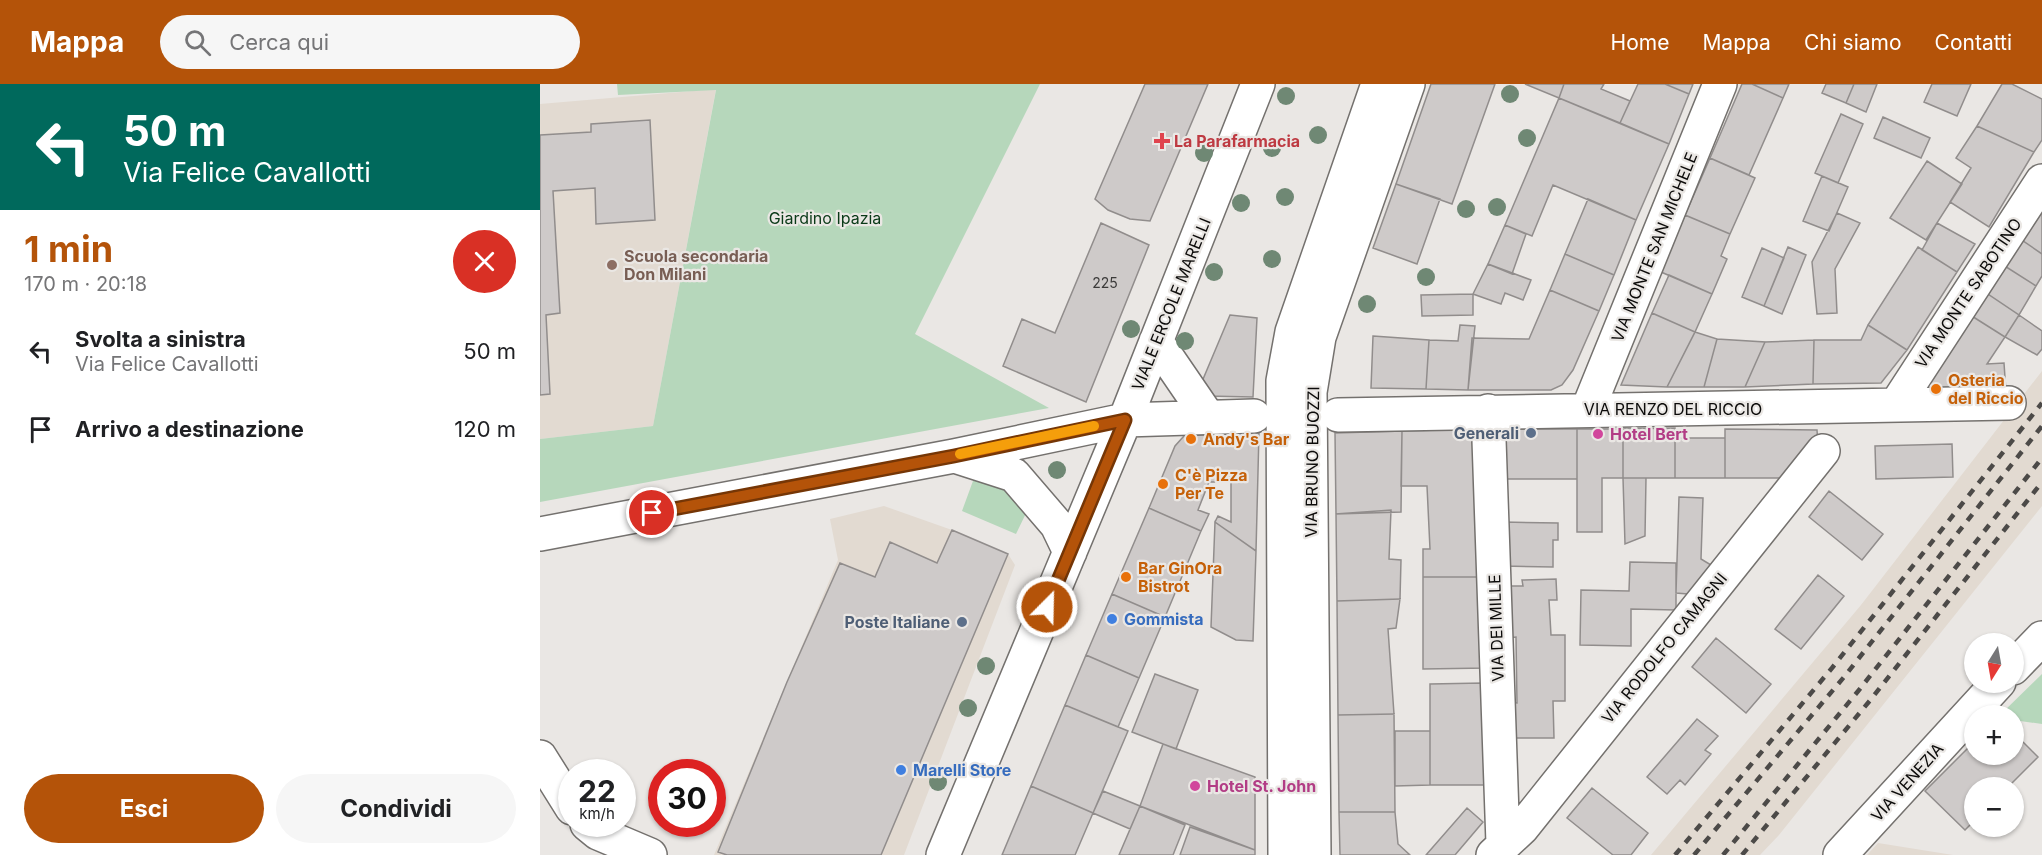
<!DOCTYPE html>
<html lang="it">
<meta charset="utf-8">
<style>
:root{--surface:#fff;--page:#f6f6f6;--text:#202124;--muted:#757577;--accent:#b45309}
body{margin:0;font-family:Inter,sans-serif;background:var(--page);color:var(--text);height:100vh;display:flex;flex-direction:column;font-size:22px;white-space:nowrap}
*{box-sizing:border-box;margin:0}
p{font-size:20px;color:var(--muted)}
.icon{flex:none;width:33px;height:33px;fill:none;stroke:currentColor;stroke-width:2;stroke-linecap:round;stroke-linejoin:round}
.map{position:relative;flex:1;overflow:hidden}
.sheet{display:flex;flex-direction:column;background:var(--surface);width:540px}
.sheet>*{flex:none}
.top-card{background:#00695c;color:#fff;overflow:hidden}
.needle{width:39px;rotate:191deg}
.buttons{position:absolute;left:1424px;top:549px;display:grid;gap:12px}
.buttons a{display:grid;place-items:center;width:60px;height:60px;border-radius:50%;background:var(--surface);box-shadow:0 2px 4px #0004;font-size:30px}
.speed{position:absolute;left:18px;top:675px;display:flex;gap:12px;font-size:30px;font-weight:700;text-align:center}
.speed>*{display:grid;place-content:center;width:78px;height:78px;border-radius:50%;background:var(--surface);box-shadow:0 2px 4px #0004;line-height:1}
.speed small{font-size:15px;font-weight:400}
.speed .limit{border:9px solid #d22;background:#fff;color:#111}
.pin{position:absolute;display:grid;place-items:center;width:51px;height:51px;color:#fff;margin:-26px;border:3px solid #fff;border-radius:50%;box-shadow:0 2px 6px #0007}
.me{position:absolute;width:66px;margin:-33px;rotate:23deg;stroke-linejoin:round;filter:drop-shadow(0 0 4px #0008)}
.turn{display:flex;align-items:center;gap:21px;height:126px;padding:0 24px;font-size:27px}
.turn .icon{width:78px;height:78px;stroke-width:2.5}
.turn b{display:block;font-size:42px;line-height:51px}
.round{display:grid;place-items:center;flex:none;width:63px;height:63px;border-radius:32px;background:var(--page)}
.head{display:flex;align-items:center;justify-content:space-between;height:102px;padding:0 24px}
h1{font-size:36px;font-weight:700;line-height:45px;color:var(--accent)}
.action{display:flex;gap:12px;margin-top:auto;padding:12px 24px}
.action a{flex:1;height:69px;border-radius:36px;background:var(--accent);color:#fff;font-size:24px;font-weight:700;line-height:69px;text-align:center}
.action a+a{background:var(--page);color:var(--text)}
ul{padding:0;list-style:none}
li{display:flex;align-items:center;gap:18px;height:78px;padding:0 24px}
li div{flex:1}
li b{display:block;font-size:22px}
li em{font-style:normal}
header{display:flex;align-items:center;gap:36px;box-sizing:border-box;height:84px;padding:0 30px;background:var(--accent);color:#fff}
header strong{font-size:28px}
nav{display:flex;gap:33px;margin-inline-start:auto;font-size:21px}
.search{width:420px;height:54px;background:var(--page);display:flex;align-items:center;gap:15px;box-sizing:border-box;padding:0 21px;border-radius:33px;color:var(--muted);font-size:22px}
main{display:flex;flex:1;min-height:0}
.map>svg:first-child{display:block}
.built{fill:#e2dad1}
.green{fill:#b6d7bb}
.building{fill:#cecac9;stroke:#918d8c;stroke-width:1.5}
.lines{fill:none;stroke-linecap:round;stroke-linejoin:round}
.minor-casing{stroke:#74716e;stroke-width:36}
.major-casing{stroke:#74716e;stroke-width:36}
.minor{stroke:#fff;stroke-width:33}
.major{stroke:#fff;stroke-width:33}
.rail{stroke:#4c4a48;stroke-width:4.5;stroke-dasharray:8 8;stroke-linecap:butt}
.tree{fill:#6f8874}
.route-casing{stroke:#753606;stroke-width:15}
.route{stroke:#b45309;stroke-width:10}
.slow{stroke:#f59e0b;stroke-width:10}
.health-dot{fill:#e0444e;stroke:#eae7e4;stroke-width:2}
.education-dot{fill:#8d6e63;stroke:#eae7e4;stroke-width:2}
.food-dot{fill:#e8710a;stroke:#eae7e4;stroke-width:2}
.service-dot{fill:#5c6f8a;stroke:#eae7e4;stroke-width:2}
.hotel-dot{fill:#d1479c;stroke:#eae7e4;stroke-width:2}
.shop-dot{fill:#3f7fe0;stroke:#eae7e4;stroke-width:2}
.labels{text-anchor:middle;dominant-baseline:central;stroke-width:4.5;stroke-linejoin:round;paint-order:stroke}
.number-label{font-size:14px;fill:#3c3b3a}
.health-label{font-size:16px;font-weight:bold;fill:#be3a42;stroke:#eae7e4;text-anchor:start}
.park-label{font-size:16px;fill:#0a3a18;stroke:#eae7e4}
.street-label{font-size:16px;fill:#0c0b0a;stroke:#eae7e4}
.education-label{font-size:16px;font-weight:bold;fill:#785e54;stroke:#eae7e4;text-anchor:start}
.food-label{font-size:16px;font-weight:bold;fill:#c56008;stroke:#eae7e4;text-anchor:start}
.service-label{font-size:16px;font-weight:bold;fill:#4e5e75;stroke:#eae7e4;text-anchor:end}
.hotel-label{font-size:16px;font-weight:bold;fill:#b23c85;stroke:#eae7e4;text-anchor:start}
.shop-label{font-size:16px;font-weight:bold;fill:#366cbe;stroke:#eae7e4;text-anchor:start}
</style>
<header>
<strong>Mappa</strong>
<div class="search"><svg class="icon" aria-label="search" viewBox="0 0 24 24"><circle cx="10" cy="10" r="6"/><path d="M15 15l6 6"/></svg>Cerca qui</div>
<nav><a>Home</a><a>Mappa</a><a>Chi siamo</a><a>Contatti</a></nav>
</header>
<main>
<section class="sheet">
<div class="top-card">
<div class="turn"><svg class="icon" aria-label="left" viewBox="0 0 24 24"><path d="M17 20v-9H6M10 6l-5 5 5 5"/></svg><div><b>50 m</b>Via Felice Cavallotti</div></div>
</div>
<div class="head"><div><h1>1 min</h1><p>170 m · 20:18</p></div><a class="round" style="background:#d93025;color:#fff"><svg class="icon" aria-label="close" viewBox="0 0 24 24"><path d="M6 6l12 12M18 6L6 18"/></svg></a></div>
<ul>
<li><svg class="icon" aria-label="left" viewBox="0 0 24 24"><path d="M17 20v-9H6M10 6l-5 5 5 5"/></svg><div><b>Svolta a sinistra</b><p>Via Felice Cavallotti</p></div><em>50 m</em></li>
<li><svg class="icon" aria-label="arrive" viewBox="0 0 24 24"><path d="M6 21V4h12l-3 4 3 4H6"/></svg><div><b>Arrivo a destinazione</b></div><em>120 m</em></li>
</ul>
<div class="action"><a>Esci</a><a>Condividi</a></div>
</section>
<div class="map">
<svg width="1502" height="771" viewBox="0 0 1502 771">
<rect width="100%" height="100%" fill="#eae7e4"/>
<path class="built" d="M176 5 113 342 0 355V20Z
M1502 287V422L1239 751 1220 771H1111L1321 521Z
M344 422 412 446 468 470 475 481 364 771H174L298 476 290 435Z
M1338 759 1413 771H1327Z"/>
<path class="green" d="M77 0H500L375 250 509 324 0 418V355L113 342 176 6 78 11Z
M437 386 490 421 476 450 422 427Z
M1502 590V640L1473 636V632L1460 631Z"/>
<path class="building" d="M605 0H668L610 137 590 135 568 126 555 115Z
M891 0H955L912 120 856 100Z
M985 0H1024L1019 14Z
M1024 0H1064L1061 5 1090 17 1080 39 1019 14Z
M1098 0H1125L1149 10 1129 60 1080 39Z
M1125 0H1153L1149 10Z
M1202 0H1212L1243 14 1209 91 1170 74Z
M1212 0H1249L1243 14Z
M1286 0H1314L1306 19 1282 9Z
M1314 0H1337L1326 28 1306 19Z
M1392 0H1431L1417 32 1384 18Z
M1462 0H1472L1502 15V56L1494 68 1437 42Z
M1019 14 1129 60 1096 136 1013 101 992 152 965 141Z
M1301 30 1323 40 1298 99 1275 89Z
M1343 33 1390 54 1381 74 1334 54Z
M110 36 115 136 56 140 55 104 13 107 20 229 6 231 10 310 0 311V51L51 48V40Z
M1437 42 1494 68 1449 143 1410 118 1431 84 1416 74Z
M1170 74 1215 94 1190 150 1145 131Z
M1387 77 1422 100 1386 156 1350 134Z
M1282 92 1308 103 1289 147 1263 137Z
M856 100 900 115 877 180 833 164Z
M1048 115 1096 136 1074 191 1025 170Z
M1502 115V170L1476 152Z
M1297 129 1320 139 1295 185 1297 229 1277 230 1272 178Z
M1145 131 1190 150 1181 172 1187 175 1172 210 1121 188Z
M561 139 609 161 546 318 463 282 482 235 515 249Z
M1397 139 1435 160 1417 188 1382 166Z
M965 141 986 150 972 190 948 180Z
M1476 152 1502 170V192L1496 202 1460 179Z
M1248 163 1266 171 1242 230 1224 222Z
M1378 163 1417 188 1367 266 1328 241Z
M1222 164 1244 174 1224 222 1202 213Z
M1025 170 1074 191 1059 227 1010 206Z
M1460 179 1496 202 1479 231 1442 206Z
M948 180 991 196 983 216 965 209 961 220 933 210Z
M1129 191 1172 210 1155 248 1112 229Z
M1010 206 1059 227 1033 286 1022 301 1011 306H928L932 254 989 255Z
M1442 206 1479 231 1465 253 1427 229Z
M933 210V231L882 232 881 211Z
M1112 229 1155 248 1127 303 1081 301Z
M1427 229 1465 253 1447 280 1464 279 1466 308 1393 311 1382 298Z
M690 231 717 234 713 313 667 312 661 300Z
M1479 231 1502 247V265L1497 271 1465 253Z
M920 241 935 242 928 306 886 305 889 256 918 257Z
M1328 241 1367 266 1341 299 1273 300 1274 256H1321Z
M1155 248 1177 255 1164 303H1127Z
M833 252 889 256 886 305 831 304Z
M1177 255 1225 258 1205 303H1164Z
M1274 256 1273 300 1205 303 1225 258Z
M1135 344V394H1083V345Z
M939 345 944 493H883V465H890L887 402H861L862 347Z
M963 345H1037V395H963Z
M1037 345H1083V394H1062V448H1037Z
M1185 345 1277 346 1278 361 1251 394H1185Z
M862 347 861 428 796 430 795 349Z
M719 348 716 467 675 438 678 432 691 438V398H669L658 426 669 430 661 447 609 424 635 362 644 352Z
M1135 354H1185V394H1135Z
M1412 360 1413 393 1336 395 1335 362Z
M1083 394H1106L1105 452 1085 460Z
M1289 407 1343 450 1322 476 1269 433Z
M1139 413 1163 414 1161 475 1171 481 1148 510 1136 509Z
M609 424 661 447 625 533 572 510Z
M851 426 849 475 861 476 860 515 797 517 796 430Z
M675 438 716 467 713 557 696 556 671 543Z
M963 438 1018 439V456H1013V483L963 482Z
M412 446 468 470 341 771H187L178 768 247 598 300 479 335 493 350 458 397 479Z
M1090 478 1136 479V526L1091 525V562L1040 561 1041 506 1089 507Z
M1278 491 1304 512 1261 565 1235 545Z
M883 493H944L947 584 883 585Z
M1016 495 1017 516H1009L1011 551H1025V617H1013L1014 654H963V618L977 619 976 553 966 554 964 502H983L982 496Z
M572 510 625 533 599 594 546 571Z
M860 515 856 544 848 545 854 630 798 631 797 517Z
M1176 554 1231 600 1206 629 1152 583Z
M546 571 599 594 578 643 525 621Z
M615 590 658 606 636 665 592 648Z
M943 599 944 701H890V600Z
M525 621 588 647 553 729 491 702Z
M854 630 855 728H799L798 631Z
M1157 635 1178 652 1165 666 1171 670 1145 701 1140 696 1127 710 1107 693Z
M855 647H890V701L855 702Z
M1473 648 1498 673 1467 704H1434V737L1425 746 1385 707 1434 658V670H1473Z
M623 660 715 693V766L600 722Z
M491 702 553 729 535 771H462Z
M1052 704 1108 749 1091 771H1073L1027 734Z
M563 707 600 722 590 745 553 729Z
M600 722 645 741 633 771H579Z
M927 724 943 738 915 771H886Z
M799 728H855L858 760 870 771H800Z
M650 743 715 766V771H640Z"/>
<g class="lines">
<defs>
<path id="minor" d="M616 257 668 333
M1356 321 1502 97
M1048 325 1180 0
M948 327 963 760
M798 331 1469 319
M415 372 474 391 517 441 530 468
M0 450 414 372 585 336 714 332
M1473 584 1502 554
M0 673 32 724
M47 740 58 749 110 771
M403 771 585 336 718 0
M953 771 982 744 1283 367
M1300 771 1459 598"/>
<path id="major" d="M745 771 743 297 752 248 838 0
M774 771 770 308 779 253 868 0"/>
</defs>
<use href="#minor" class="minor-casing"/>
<use href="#major" class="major-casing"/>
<use href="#minor" class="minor"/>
<use href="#major" class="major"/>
<path class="rail" d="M1135 771 1292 584 1502 319
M1154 771 1304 593 1502 342
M1183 771 1319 606 1502 374
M1202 771 1332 614 1502 398"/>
</g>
<g class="tree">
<circle cx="970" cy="10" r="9"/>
<circle cx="746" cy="12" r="9"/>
<circle cx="778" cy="51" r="9"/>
<circle cx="987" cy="54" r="9"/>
<circle cx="732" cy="64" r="9"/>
<circle cx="664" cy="69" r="9"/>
<circle cx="745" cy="113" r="9"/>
<circle cx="701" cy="119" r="9"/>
<circle cx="957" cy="123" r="9"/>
<circle cx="926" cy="125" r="9"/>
<circle cx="732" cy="175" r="9"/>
<circle cx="674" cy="188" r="9"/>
<circle cx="886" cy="193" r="9"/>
<circle cx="827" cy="220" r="9"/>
<circle cx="591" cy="245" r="9"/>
<circle cx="645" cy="257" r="9"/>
<circle cx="517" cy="386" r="9"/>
<circle cx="446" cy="582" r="9"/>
<circle cx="428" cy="624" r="9"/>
<circle cx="398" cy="698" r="9"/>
</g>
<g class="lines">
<defs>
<path id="route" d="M112 429 414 372 585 336 507 523"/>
</defs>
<use href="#route" class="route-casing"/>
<use href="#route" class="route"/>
<path class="slow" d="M420 370 554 342"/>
</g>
<path class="health-dot" d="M619 48h6v6h6v6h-6v6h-6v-6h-6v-6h6z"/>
<circle class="education-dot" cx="72" cy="181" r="6"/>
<g class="food-dot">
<circle cx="1396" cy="305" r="6"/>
<circle cx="651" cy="355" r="6"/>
<circle cx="623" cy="400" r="6"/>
<circle cx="586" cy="493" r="6"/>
</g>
<g class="service-dot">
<circle cx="991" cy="349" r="6"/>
<circle cx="422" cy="538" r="6"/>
</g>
<g class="hotel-dot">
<circle cx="1058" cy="350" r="6"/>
<circle cx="655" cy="702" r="6"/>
</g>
<g class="shop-dot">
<circle cx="572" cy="535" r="6"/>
<circle cx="361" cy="686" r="6"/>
</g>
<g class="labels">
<g class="number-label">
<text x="565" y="198">225</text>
</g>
<g class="health-label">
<text x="634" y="57">La Parafarmacia</text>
</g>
<g class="park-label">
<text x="285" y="134">Giardino Ipazia</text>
</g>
<g class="street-label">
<text transform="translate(1114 163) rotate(-68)">VIA MONTE SAN MICHELE</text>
<text transform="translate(1428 209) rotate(-56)">VIA MONTE SABOTINO</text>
<text transform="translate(631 220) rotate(-68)">VIALE ERCOLE MARELLI</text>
<text x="1133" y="325">VIA RENZO DEL RICCIO</text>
<text transform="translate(772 378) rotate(-89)">VIA BRUNO BUOZZI</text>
<text transform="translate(956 544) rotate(-92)">VIA DEI MILLE</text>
<text transform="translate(1124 564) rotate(-51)">VIA RODOLFO CAMAGNI</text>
<text transform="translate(1367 698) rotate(-48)">VIA VENEZIA</text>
</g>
<g class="education-label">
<text x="84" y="172">Scuola secondaria<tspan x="84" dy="18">Don Milani</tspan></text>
</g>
<g class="food-label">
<text x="1408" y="296">Osteria<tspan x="1408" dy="18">del Riccio</tspan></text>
<text x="663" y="355">Andy's Bar</text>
<text x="635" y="391">C'è Pizza<tspan x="635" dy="18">Per Te</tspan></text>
<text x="598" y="484">Bar GinOra<tspan x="598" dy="18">Bistrot</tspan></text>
</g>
<g class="service-label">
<text x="979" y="349">Generali</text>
<text x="410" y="538">Poste Italiane</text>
</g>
<g class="hotel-label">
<text x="1070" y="350">Hotel Bert</text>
<text x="667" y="702">Hotel St. John</text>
</g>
<g class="shop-label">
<text x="584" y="535">Gommista</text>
<text x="373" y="686">Marelli Store</text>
</g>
</g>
</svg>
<div class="buttons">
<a><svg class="needle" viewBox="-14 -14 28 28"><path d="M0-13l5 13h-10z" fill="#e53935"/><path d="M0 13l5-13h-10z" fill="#757577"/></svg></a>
<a>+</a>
<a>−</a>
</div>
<div class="speed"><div>22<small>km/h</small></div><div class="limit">30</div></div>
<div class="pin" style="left:112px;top:429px;background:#d93025"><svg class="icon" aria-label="arrive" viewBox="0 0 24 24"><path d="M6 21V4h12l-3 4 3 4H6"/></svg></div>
<svg class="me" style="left:507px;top:523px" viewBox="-20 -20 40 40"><circle r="17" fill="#b45309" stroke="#fff" stroke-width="3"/><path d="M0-11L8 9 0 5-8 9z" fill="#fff"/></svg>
</div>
</main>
